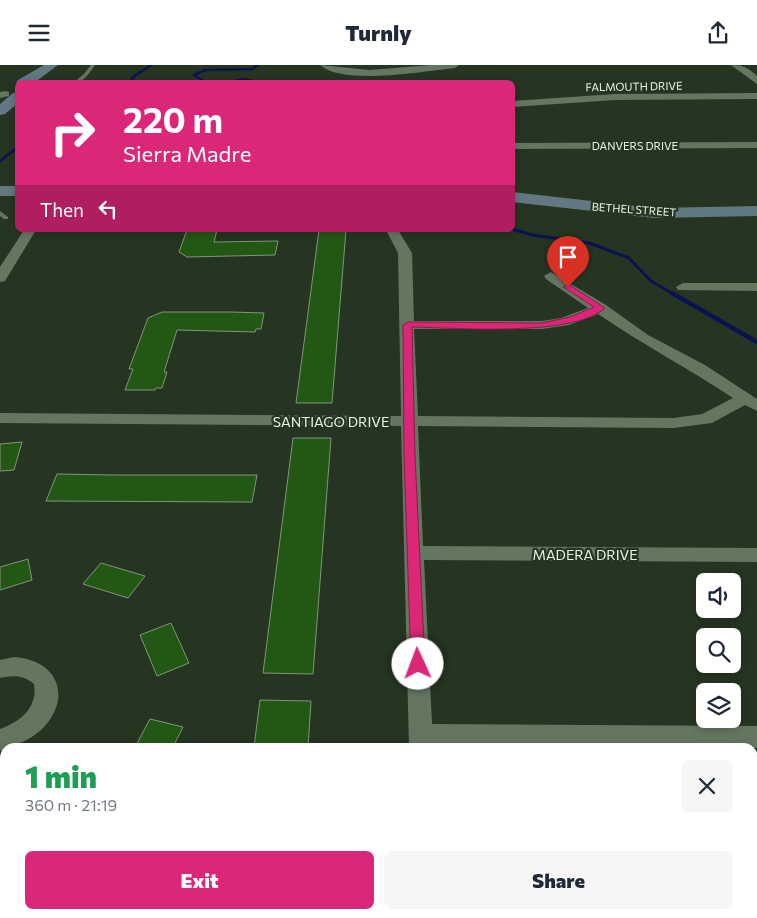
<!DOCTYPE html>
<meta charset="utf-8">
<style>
:root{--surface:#fff;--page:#f6f6f7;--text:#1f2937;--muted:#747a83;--accent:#db2777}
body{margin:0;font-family:Commissioner,sans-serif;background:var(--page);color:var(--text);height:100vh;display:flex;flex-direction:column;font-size:19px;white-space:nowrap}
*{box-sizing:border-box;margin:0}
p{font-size:16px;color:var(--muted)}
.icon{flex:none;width:28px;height:28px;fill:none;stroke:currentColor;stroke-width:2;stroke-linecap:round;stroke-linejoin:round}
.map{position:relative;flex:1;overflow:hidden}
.sheet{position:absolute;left:0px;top:678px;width:758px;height:176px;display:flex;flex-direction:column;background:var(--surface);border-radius:15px 15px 0 0;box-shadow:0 2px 8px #0003}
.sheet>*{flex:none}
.top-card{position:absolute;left:15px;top:15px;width:500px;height:152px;border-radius:8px;box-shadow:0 2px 8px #0003;background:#db2777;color:#fff;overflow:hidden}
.tools{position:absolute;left:696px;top:508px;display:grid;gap:10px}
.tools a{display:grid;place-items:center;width:45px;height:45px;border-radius:8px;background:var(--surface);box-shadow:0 2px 8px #0003;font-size:25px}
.pin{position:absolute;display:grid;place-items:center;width:42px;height:42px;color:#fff;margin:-51px -21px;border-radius:50% 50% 50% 0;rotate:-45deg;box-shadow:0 0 5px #0007}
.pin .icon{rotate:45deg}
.me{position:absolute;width:55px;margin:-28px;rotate:358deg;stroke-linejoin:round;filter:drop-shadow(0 0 4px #0008)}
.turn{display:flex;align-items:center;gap:18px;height:105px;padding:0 25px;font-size:22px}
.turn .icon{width:65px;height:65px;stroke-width:2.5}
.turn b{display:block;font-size:35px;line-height:42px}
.then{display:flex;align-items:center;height:48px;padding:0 25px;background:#0003;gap:10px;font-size:19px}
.round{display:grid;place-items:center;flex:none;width:52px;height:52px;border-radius:8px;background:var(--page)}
.head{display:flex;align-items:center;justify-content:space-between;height:85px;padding:0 25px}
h1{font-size:30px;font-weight:800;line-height:38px;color:#1e9e55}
.action{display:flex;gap:10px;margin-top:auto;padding:10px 25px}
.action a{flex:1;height:58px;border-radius:8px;background:var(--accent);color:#fff;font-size:20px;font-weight:800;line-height:58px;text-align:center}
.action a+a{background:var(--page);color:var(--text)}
header{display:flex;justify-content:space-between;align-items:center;height:65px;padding:0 25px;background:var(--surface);font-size:22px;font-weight:800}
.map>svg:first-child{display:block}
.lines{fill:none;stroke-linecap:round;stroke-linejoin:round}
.stream-far2{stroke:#091351;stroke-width:2.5}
.stream-far1{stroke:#091351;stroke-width:3}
.stream{stroke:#091351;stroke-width:4.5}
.building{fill:#235714;stroke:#82947e}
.lane{fill:#647660;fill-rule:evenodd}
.street{fill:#647660;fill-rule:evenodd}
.secondary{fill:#627882;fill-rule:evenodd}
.route{fill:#db2777;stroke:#8e194d}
.labels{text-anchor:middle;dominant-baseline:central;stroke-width:4.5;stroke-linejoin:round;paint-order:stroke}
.far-street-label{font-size:11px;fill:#e9f3e7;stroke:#253521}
.street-label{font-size:14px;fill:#e9f3e7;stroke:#253521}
</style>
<header><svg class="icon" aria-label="menu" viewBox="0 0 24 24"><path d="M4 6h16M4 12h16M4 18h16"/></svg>Turnly<svg class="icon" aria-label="share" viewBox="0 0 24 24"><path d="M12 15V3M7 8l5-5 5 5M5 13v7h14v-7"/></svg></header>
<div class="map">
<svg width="757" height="853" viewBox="0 0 757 853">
<rect width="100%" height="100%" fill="#253521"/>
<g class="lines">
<path class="stream-far2" d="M132 18V13L151 0
M207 18 194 10 205 5 252 4 258 0
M227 18 243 14 261 18
M0 96 18 82"/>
<path class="stream-far1" d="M512 164 532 170 589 178 629 193 651 216 675 230"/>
<path class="stream" d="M672 228 757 277"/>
</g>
<path class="building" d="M187 165H217L214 177 278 176 275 190 187 192 179 187Z
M319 165H346L332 338H296Z
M162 247H231L264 248 261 264H256L255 267 177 265 164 307H167L162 323H156L155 325H125L133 304H129L148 253Z
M293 373H331L313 609 263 608Z
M22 377 14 405 0 406V379Z
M57 409 113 410H257L252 437 46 436Z
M28 494 32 515 0 525V502Z
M101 498 145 511 128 533 83 519Z
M171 558 189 598 157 611 140 570Z
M260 635 311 636 308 682H254Z
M150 654 183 662 173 682H135Z"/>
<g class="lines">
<path class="lane" d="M91 0H95C89 8 84 18 73 18L84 9Z
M0 146 8 152V154H4L0 151Z"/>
<path class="street" d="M320 0 370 5 431 0H459L455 3C424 6 344 21 320 0Z
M731 0C742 0 749 3 757 11V19Z
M6 26 9 27V31L0 33V27Z
M757 28V34L615 35 512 42V36L615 29Z
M757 77V83L512 84V78Z
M24 165H36L5 216 0 217V202Z
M386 165H398L412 188 414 256H542L561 253 588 243 546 214 544 211 551 207 606 240 648 270 705 300 757 334V346L745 340 712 358 674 363 418 361 423 481 757 483V497L424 495 432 659 757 661V683L433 681V682H409L401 361 0 358V348L401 351 398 188ZM598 249C642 279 689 304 733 333L702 349 674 353 418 351 414 264H542L569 260Z
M683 218H757V226L678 225 676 222Z
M14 592C59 595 73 634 41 665 29 676 13 681 0 686V664C20 657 38 643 34 619 24 610 13 610 0 613V595Z
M411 849H439V853H411Z"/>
<path class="secondary" d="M44 0H58L34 18H18V19L16 18 18 15Z
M18 27V38L5 49 0 50V39L13 28Z
M0 121H18V131H0Z
M512 127 654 143 757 141V151L654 153 512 137Z"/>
</g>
<path class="route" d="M568 219 605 243C573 272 457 263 412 262L415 391 425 599 423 603 418 605 413 603 411 599 404 391 403 260 408 257 542 258 570 252 594 242 565 223 563 222Z"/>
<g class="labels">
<g class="far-street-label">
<text transform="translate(634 21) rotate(-1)">FALMOUTH DRIVE</text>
<text x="635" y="80">DANVERS DRIVE</text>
<text transform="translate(634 144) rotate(4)">BETHEL STREET</text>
</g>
<g class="street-label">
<text x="331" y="356">SANTIAGO DRIVE</text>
<text x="585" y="489">MADERA DRIVE</text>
</g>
</g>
</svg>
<div class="tools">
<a><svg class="icon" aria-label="sound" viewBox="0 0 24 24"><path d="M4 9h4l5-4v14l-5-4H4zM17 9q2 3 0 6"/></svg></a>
<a><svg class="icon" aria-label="search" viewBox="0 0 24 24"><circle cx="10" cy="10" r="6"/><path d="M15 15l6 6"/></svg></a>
<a><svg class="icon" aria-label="layers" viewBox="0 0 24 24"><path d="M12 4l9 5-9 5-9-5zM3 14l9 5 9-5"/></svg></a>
</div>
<div class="pin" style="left:568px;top:222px;background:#d93025"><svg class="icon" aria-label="arrive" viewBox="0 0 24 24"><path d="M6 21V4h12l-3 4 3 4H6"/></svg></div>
<svg class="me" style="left:418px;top:599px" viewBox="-20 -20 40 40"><circle r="19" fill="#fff"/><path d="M0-13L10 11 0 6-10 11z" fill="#db2777"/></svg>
<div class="top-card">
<div class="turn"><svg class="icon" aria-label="right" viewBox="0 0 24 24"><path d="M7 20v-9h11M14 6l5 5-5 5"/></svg><div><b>220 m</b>Sierra Madre</div></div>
<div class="then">Then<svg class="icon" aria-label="left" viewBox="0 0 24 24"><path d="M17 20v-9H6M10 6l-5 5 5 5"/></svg></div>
</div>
<section class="sheet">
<div class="head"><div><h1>1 min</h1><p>360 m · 21:19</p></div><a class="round"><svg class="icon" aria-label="close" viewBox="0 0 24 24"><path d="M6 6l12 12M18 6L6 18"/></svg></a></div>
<div class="action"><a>Exit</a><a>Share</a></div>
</section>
</div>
